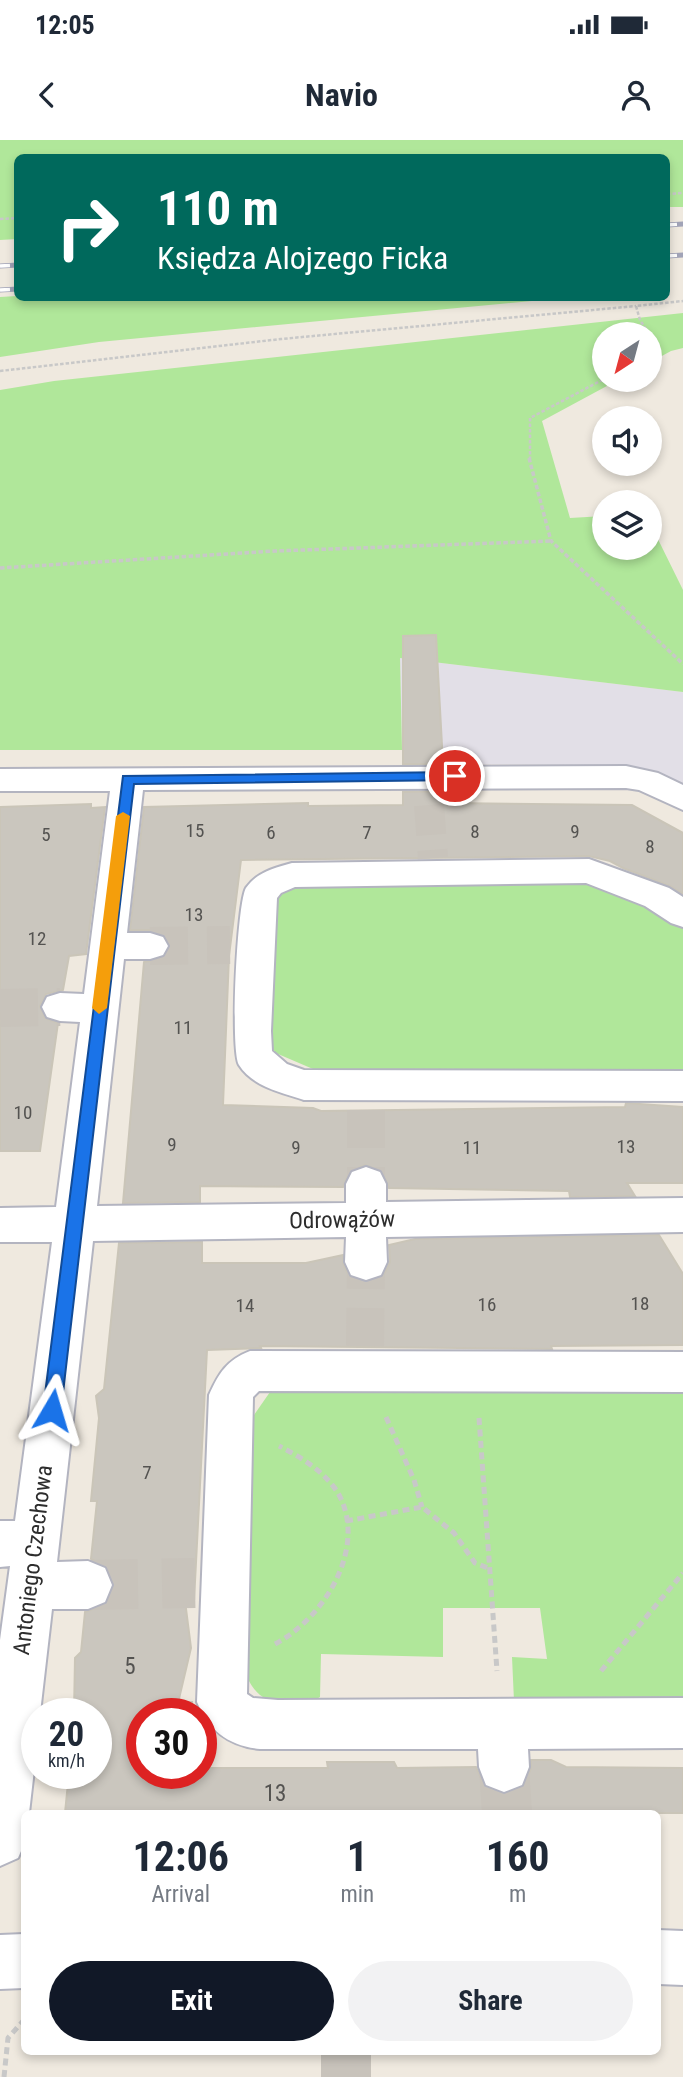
<!DOCTYPE html>
<meta charset="utf-8">
<style>
:root{--surface:#fff;--page:#f2f2f3;--text:#1f2937;--muted:#747a83;--accent:#111827}
body{margin:0;font-family:"Roboto Condensed",sans-serif;background:var(--page);color:var(--text);height:100vh;display:flex;flex-direction:column;font-size:26px;white-space:nowrap}
*{box-sizing:border-box;margin:0}
p{font-size:23px;color:var(--muted)}
.icon{flex:none;width:38px;height:38px;fill:none;stroke:currentColor;stroke-width:2;stroke-linecap:round;stroke-linejoin:round}
.map{position:relative;flex:1;overflow:hidden}
.sheet{position:absolute;left:21px;top:1670px;width:640px;height:245px;display:flex;flex-direction:column;background:var(--surface);border-radius:10px;box-shadow:0 4px 10px #0003}
.sheet>*{flex:none}
.banner{position:absolute;left:14px;top:14px;width:656px;height:147px;border-radius:10px;box-shadow:0 4px 10px #0003;background:#00695c;color:#fff;overflow:hidden}
.needle{width:46px;rotate:216deg}
.tools{position:absolute;left:592px;top:182px;display:grid;gap:14px}
.tools a{display:grid;place-items:center;width:70px;height:70px;border-radius:50%;background:var(--surface);box-shadow:0 4px 10px #0003;font-size:35px}
.speed{position:absolute;left:21px;top:1558px;display:flex;gap:14px;font-size:35px;font-weight:700;text-align:center}
.speed>*{display:grid;place-content:center;width:91px;height:91px;border-radius:50%;background:var(--surface);box-shadow:0 4px 10px #0003;line-height:1}
.speed small{font-size:18px;font-weight:400}
.speed .limit{border:10px solid #d22;background:#fff;color:#111}
.pin{position:absolute;display:grid;place-items:center;width:60px;height:60px;color:#fff;margin:-30px;border:4px solid #fff;border-radius:50%;box-shadow:0 2px 7px #0007}
.me{position:absolute;width:77px;margin:-38px;rotate:7deg;stroke-linejoin:round;filter:drop-shadow(0 0 5px #0008)}
.turn{display:flex;align-items:center;gap:24px;height:147px;padding:0 28px;font-size:32px}
.turn .icon{width:91px;height:91px;stroke-width:2.5}
.turn b{display:block;font-size:49px;line-height:60px}
.eta{display:flex;justify-content:space-evenly;align-items:center;height:119px;text-align:center}
.eta b{font-size:42px;font-weight:700;line-height:49px}
.action{display:flex;gap:14px;margin-top:auto;padding:14px 28px}
.action a{flex:1;height:80px;border-radius:42px;background:var(--accent);color:#fff;font-size:28px;font-weight:700;line-height:80px;text-align:center}
.action a+a{background:var(--page);color:var(--text)}
.status{display:flex;justify-content:space-between;align-items:center;height:49px;padding:0 35px;background:var(--surface);direction:ltr}
.status svg{height:19px;fill:currentColor}
header{display:flex;justify-content:space-between;align-items:center;height:91px;padding:0 28px;background:var(--surface);font-size:32px;font-weight:700}
.map>svg:first-child{display:block}
.industrial{fill:#e2dfe7}
.green{fill:#b0e79a}
.building{fill:#cac6be;stroke:#cac5b8;stroke-width:2}
.lines{fill:none;stroke-linecap:round;stroke-linejoin:round}
.minor-tunnel-far2{stroke:#c8c3bb;stroke-width:30;stroke-dasharray:30 15;stroke-linecap:butt}
.minor-tunnel-far1{stroke:#c8c3bb;stroke-width:38;stroke-dasharray:38 19;stroke-linecap:butt}
.minor-tunnel{stroke:#c8c3bb;stroke-width:50;stroke-dasharray:50 24;stroke-linecap:butt}
.minor-casing{stroke:#b3b4c0;stroke-width:4}
.path-far2{stroke:#c8c8c8;stroke-width:2.5;stroke-dasharray:3.5 2;stroke-linecap:butt}
.path-far1{stroke:#c8c8c8;stroke-width:3.5;stroke-dasharray:4.5 2.5;stroke-linecap:butt}
.path{stroke:#c8c8c8;stroke-width:5;stroke-dasharray:7 4.5;stroke-linecap:butt}
.minor{fill:#fff;fill-rule:evenodd}
.rail-casing{stroke:#a1a3b7;stroke-width:5}
.rail{stroke:#fff;stroke-width:3.5;stroke-dasharray:10;stroke-linecap:butt}
.route{fill:#1a73e8;stroke:#114b97;stroke-width:2}
.slow{fill:#f59e0b}
.labels{text-anchor:middle;dominant-baseline:central;stroke-width:6;stroke-linejoin:round;paint-order:stroke}
.number-label{font-size:19px;fill:#545351}
.street-label{font-size:23px;fill:#2d2d2d;stroke:#fff}
.near-number-label{font-size:23px;fill:#545351}
</style>
<div class="status"><b>12:05</b><svg viewBox="0 0 49 12"><path d="M0 12V9h3v3zM5 12V6h3v6zM10 12V3h3v9zM15 12V0h3v12zM26 1h20v11H26zM47 4h2v5h-2z"/></svg></div>
<header><svg class="icon" aria-label="back" viewBox="0 0 24 24"><path d="M15 5l-7 7 7 7"/></svg>Navio<svg class="icon" aria-label="person" viewBox="0 0 24 24"><circle cx="12" cy="8" r="4"/><path d="M4 21q1-7 8-7t8 7"/></svg></header>
<div class="map">
<svg width="683" height="1937" viewBox="0 0 683 1937">
<rect width="100%" height="100%" fill="#efe9df"/>
<path class="industrial" d="M400 518 683 552V653L629 625 406 624 402 610Z"/>
<path class="green" d="M0 0H683V67H667V18H18L17 99 0 100Z
M0 157 17 156 563 158 99 202 0 217Z
M683 173V208L671 211 649 223V194H604V240H618L542 281 570 378 604 376V408H649V381L683 450V552L400 518 402 610H0V250L54 241Z
M590 739 608 743 683 786V930L320 932 271 911 268 763 279 752 293 748Z
M288 1246H683V1565L514 1561 512 1517 547 1519 540 1468H443V1517L321 1514 320 1557C307 1566 274 1566 260 1555 251 1548 246 1535 242 1525L254 1275 270 1252Z"/>
<path class="building" d="M436 495 443 624H403V496Z
M444 651 445 663 632 665 683 693V754L670 746 623 728 610 721 589 716 241 720 229 816 223 965 313 968 321 971 625 967 626 963 683 967V1043H627L635 1056 570 1057 569 1051 389 1048 382 1031 365 1025 350 1031 343 1047 200 1046V1062L123 1063 144 822 164 818 170 807 164 794 150 790H130L144 667 308 663V666L403 665V652Z
M91 664V668L105 667 86 814 69 816 63 850 46 854 40 866 45 878 58 883 40 1011H0V667Z
M659 1095 683 1134V1205L551 1206 552 1209 260 1206 261 1208 207 1210 194 1461H185L191 1508 178 1563 192 1562 191 1573H142V1633H201V1628H328L327 1622H394L397 1628 476 1627 485 1647 505 1654 524 1646 531 1628V1620H551L566 1627 683 1628V1673H65L69 1633H96V1573H74L75 1518 81 1512 85 1472 106 1464 114 1446 107 1427 91 1419 97 1361H91L99 1278 96 1256 104 1249 119 1103 202 1102V1123H306L343 1115V1123L349 1136 367 1142 383 1136 390 1122 389 1105 415 1099Z"/>
<g class="lines">
<path class="minor-tunnel-far2" d="M429 665 433 718"/>
<path class="minor-tunnel-far1" d="M150 806 230 805
M0 868 60 867
M366 970V1044
M365 1206 366 1122"/>
<path class="minor-tunnel" d="M88 1445 195 1443
M504 1627 507 1673
M346 1911V1937"/>
<defs>
<path id="minor" d="M626 626 658 633 683 645V670L639 650 626 648 143 650 127 793H150L163 797 168 806 163 815 150 819H124L97 1066 346 1063V1044L352 1032 366 1027 380 1032 386 1044V1062L683 1058V1092L386 1097 387 1122 381 1135 366 1140 351 1135 345 1122 346 1097 93 1101 57 1422 88 1421 105 1428 112 1445 105 1462 88 1469H52L40 1573H37V1604L29 1673H24V1704L18 1718 0 1726V1500L10 1426 0 1427V1381H15L52 1102H0V1068L56 1067 80 882 60 881 47 877 42 867 47 857 60 853 84 854 110 651H0V629Z
M589 719 669 748 683 757V787L671 783 645 766 586 743 295 747 281 753 277 758 271 891 272 911 287 924 304 930 683 931V961L304 960C281 952 253 947 239 925 230 910 237 763 246 748 257 732 274 728 292 723Z
M250 1211 683 1212V1252L259 1251 253 1257 247 1554 253 1558 278 1560 683 1558V1608L528 1609 529 1627 522 1645 504 1652 486 1645 479 1627 478 1609H260C229 1606 209 1591 197 1562L209 1255C219 1233 227 1220 250 1211Z
M658 1790 683 1791V1845L658 1844Z
M24 1794V1848L0 1849V1795Z"/>
</defs>
<use href="#minor" class="minor-casing"/>
<path class="path-far2" d="M667 54 683 53
M0 79 18 78
M649 194 640 180 636 166 683 161
M649 195 656 205 649 214
M0 231 281 199 636 166
M530 320V278L604 239"/>
<path class="path-far1" d="M529 318 551 401 683 524
M0 428 275 411 551 401"/>
<path class="path" d="M386 1277 414 1340 422 1367
M479 1278 497 1531
M346 1381 422 1367 454 1393 475 1423 488 1428
M275 1504C323 1479 369 1408 338 1353 325 1332 301 1317 279 1306
M601 1531 683 1433
M4 1937 8 1898 24 1880"/>
<use href="#minor" class="minor"/>
<defs>
<path id="rail" d="M667 85 683 84
M667 116 683 115
M0 126 18 125
M0 150 18 149"/>
</defs>
<use href="#rail" class="rail-casing"/>
<use href="#rail" class="rail"/>
</g>
<path class="route" d="M455 632 462 636 460 640 134 644 61 1270 58 1276 52 1279 45 1276 43 1270 123 636Z"/>
<path class="slow" d="M123 672 130 676 107 868 99 874 92 868 116 676Z"/>
<g class="labels">
<g class="number-label">
<text x="195" y="690">15</text>
<text x="475" y="691">8</text>
<text x="575" y="691">9</text>
<text x="271" y="692">6</text>
<text x="367" y="692">7</text>
<text x="46" y="694">5</text>
<text x="650" y="706">8</text>
<text x="194" y="774">13</text>
<text x="37" y="798">12</text>
<text x="183" y="887">11</text>
<text x="23" y="972">10</text>
<text x="172" y="1004">9</text>
<text x="626" y="1006">13</text>
<text x="296" y="1007">9</text>
<text x="472" y="1007">11</text>
<text x="640" y="1163">18</text>
<text x="487" y="1164">16</text>
<text x="245" y="1165">14</text>
<text x="147" y="1332">7</text>
</g>
<g class="street-label">
<text transform="translate(342 1080) rotate(-1)">Odrowążów</text>
<text transform="translate(33 1420) rotate(-83)">Antoniego Czechowa</text>
</g>
<g class="near-number-label">
<text x="130" y="1526">5</text>
<text x="275" y="1653">13</text>
</g>
</g>
</svg>
<div class="tools">
<a><svg class="needle" viewBox="-14 -14 28 28"><path d="M0-13l5 13h-10z" fill="#e53935"/><path d="M0 13l5-13h-10z" fill="#747a83"/></svg></a>
<a><svg class="icon" aria-label="sound" viewBox="0 0 24 24"><path d="M4 9h4l5-4v14l-5-4H4zM17 9q2 3 0 6"/></svg></a>
<a><svg class="icon" aria-label="layers" viewBox="0 0 24 24"><path d="M12 4l9 5-9 5-9-5zM3 14l9 5 9-5"/></svg></a>
</div>
<div class="speed"><div>20<small>km/h</small></div><div class="limit">30</div></div>
<div class="pin" style="left:455px;top:636px;background:#d93025"><svg class="icon" aria-label="arrive" viewBox="0 0 24 24"><path d="M6 21V4h12l-3 4 3 4H6"/></svg></div>
<svg class="me" style="left:52px;top:1270px" viewBox="-20 -20 40 40"><path d="M0-17L14 15 0 8-14 15z" fill="#1a73e8" stroke="#fff" stroke-width="4"/></svg>
<div class="banner">
<div class="turn"><svg class="icon" aria-label="right" viewBox="0 0 24 24"><path d="M7 20v-9h11M14 6l5 5-5 5"/></svg><div><b>110 m</b>Księdza Alojzego Ficka</div></div>
</div>
<section class="sheet">
<div class="eta">
<div><b>12:06</b><p>Arrival</p></div>
<div><b>1</b><p>min</p></div>
<div><b>160</b><p>m</p></div>
</div>
<div class="action"><a>Exit</a><a>Share</a></div>
</section>
</div>
